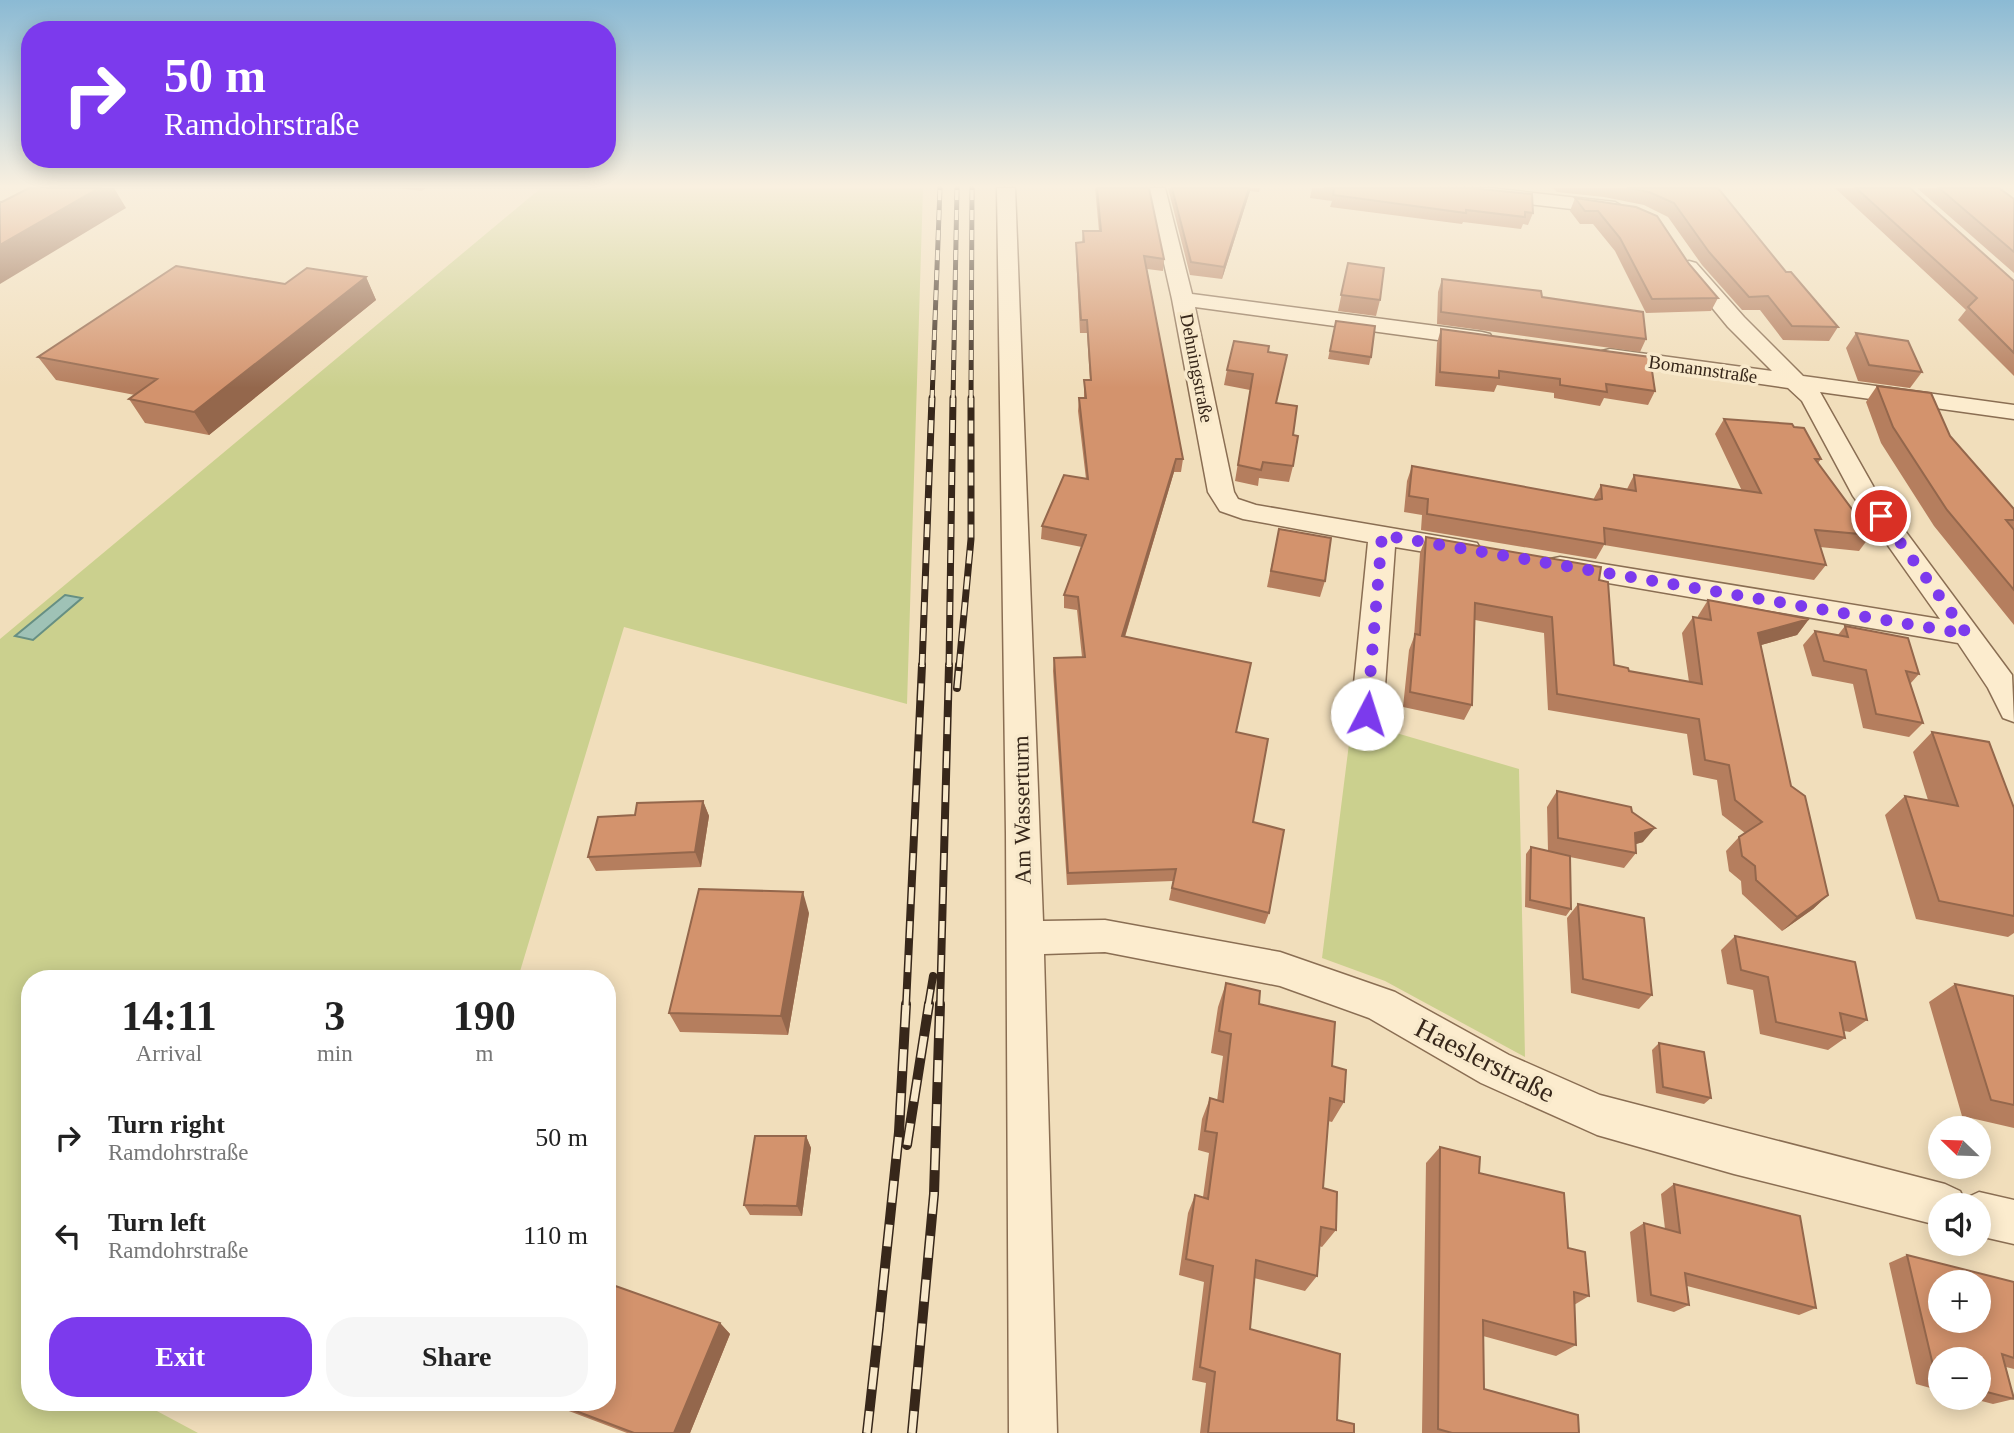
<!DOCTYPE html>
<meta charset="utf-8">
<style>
:root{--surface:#fff;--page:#f6f6f6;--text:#222;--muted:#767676;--accent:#7c3aed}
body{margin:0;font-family:Georgia,serif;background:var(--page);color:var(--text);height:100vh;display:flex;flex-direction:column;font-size:26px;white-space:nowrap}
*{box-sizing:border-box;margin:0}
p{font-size:23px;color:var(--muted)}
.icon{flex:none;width:38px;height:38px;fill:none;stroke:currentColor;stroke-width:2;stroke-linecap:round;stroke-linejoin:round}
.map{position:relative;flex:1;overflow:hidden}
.drawer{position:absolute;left:21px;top:970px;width:595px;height:441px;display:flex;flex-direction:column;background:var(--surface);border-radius:28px;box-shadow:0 4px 18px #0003}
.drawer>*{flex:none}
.guide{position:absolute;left:21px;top:21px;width:595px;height:147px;border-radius:28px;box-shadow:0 4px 18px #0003;background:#7c3aed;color:#fff;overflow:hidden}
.needle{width:46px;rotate:293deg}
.controls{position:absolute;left:1928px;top:1116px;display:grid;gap:14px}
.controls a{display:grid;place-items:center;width:63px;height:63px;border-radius:50%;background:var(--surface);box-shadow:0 4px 18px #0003;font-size:35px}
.pin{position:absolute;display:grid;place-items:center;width:60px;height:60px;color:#fff;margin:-30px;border:4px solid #fff;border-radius:50%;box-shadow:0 2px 7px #0007}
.me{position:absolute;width:77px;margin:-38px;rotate:5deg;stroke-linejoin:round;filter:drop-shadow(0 0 5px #0008)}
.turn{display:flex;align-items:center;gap:24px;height:147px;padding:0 28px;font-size:32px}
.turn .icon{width:91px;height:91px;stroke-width:2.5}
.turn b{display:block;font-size:49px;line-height:60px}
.eta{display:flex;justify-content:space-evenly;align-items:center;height:119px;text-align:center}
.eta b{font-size:42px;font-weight:700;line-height:49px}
.button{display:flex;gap:14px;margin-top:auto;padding:14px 28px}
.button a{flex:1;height:80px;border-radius:28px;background:var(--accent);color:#fff;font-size:28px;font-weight:700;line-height:80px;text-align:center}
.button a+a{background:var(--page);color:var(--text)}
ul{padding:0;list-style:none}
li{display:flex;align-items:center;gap:21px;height:98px;padding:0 28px}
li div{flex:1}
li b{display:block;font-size:26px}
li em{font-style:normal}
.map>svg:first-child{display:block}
.green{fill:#cbd08e}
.water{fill:#9fc2b6;stroke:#668f83;stroke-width:2}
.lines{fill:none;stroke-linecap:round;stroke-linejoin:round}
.minor-casing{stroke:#8a6e53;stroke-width:3}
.minor{fill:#fcecce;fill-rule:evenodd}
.rail-far3-casing{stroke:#37271a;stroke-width:5}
.rail-far2-casing{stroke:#37271a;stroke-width:7}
.rail-far1-casing{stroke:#37271a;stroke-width:8}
.rail-casing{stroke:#37271a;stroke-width:10}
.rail-far3{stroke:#f8e9cb;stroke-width:3.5;stroke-dasharray:10;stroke-linecap:butt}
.rail-far2{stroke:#f8e9cb;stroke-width:4.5;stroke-dasharray:13;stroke-linecap:butt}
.rail-far1{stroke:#f8e9cb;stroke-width:5;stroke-dasharray:17;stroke-linecap:butt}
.rail{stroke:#f8e9cb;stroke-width:7;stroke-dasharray:22;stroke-linecap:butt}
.wall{fill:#b57e5e}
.shaded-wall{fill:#94674c}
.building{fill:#d3936d;stroke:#94674c;stroke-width:2;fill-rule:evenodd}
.route{stroke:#7c3aed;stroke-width:12;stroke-dasharray:0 21.6}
.labels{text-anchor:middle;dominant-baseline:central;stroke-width:7;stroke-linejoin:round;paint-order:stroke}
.far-street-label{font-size:19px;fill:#37271a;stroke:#f8e9cb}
.street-label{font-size:23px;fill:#37271a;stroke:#f8e9cb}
.near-street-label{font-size:28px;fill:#37271a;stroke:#f8e9cb}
</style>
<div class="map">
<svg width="2014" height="1433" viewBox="0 0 2014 1433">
<rect width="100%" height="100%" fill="#f1debb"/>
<path class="green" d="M541 188H923L907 704 624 627 518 978H30V1402H159L155 1410 198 1433H0V639Z
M1352 720 1519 769 1525 1057 1385 981 1322 958Z"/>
<path class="water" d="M65 595 82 598 33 640 15 636Z"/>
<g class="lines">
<defs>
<path id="minor" d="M997 188H1015L1043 921 1105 920 1280 952 1395 992 1509 1055 1600 1095 1945 1184 1960 1191 1964 1199 1979 1192 2014 1200V1244L1979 1236V1206H1941V1226L1734 1174 1597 1135 1481 1083 1369 1018 1280 986 1105 952 1044 954 1057 1433H1009L1006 833Z
M1147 188H1165L1192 294 1482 332 1490 334 1493 339 1490 344 1482 346 1195 307 1234 492 1238 499 1256 505 1467 541 1477 543 1481 550 1477 557 1467 559 1395 547 1383 714 1378 722 1367 726 1356 722 1351 714 1368 542 1243 519 1220 511 1208 492 1172 299Z
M1433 188H1489L1615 202 1625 208 1615 214 1442 194 1435 192Z
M1689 261 1696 263 1744 317 1803 376 2014 405V419L1820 392 1877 493 2012 675 2014 722 2003 718 1988 688 1958 643 1550 573 1546 566 1550 559 1560 557 1940 619 1853 496 1802 401 1788 388 1602 361 1599 356 1602 351 1610 349 1772 371 1728 327 1682 271 1679 267 1682 263Z"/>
</defs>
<use href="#minor" class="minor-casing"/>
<use href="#minor" class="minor"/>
<defs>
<path id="rail-far3" d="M932 400 940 188
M953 400 957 188
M971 400 972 188"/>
<path id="rail-far2" d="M922 667 932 398
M949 667 953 398
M959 667 971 539V398"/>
<path id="rail-far1" d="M957 688 959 665
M906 1006 922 665
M928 1006 933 976
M940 1006 949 665"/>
<path id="rail" d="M907 1145 929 1004
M878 1334 899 1132 906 1004
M867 1433 879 1325
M912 1433 934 1194 940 1004"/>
</defs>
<use href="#rail-far3" class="rail-far3-casing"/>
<use href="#rail-far2" class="rail-far2-casing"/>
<use href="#rail-far1" class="rail-far1-casing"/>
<use href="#rail" class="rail-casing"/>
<use href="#rail-far3" class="rail-far3"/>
<use href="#rail-far2" class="rail-far2"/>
<use href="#rail-far1" class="rail-far1"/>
<use href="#rail" class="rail"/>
</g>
<path class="wall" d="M397 188H426L422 191Z
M1095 188H1149L1164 259 1163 271 1147 269 1183 459 1181 472H1174L1125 637 1236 732 1269 913 1265 924 1169 900 1173 881 1067 885 1053 671 1054 658 1082 657 1077 610 1064 608V595L1082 547 1041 539 1042 526 1086 479 1078 411 1079 398H1084V380H1090L1087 333H1080L1076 255V243L1082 242 1083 231H1099Z
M1168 188H1260L1259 192 1250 191 1222 279 1190 275Z
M1312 188H1471L1533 213 1528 225 1523 224 1521 229 1463 222 1462 224 1330 207 1332 201 1310 198Z
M1553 188H1718L1786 272 1838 327 1829 341 1783 340 1760 310H1742L1702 265 1668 217 1644 205 1604 197 1557 192Z
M1835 188H1910L2014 281V376L1958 320 1966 310Z
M1917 188H1999L2014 199V273Z
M1575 198 1689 264 1718 298 1711 311 1646 313 1615 251 1593 224H1580L1570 211Z
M1348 263 1380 300 1376 316 1338 311Z
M366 277 376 300 209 435 145 423 129 399 135 395 56 380 38 357 285 284Z
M1442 279 1542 297 1646 339 1640 352 1437 324 1438 292Z
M1336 321 1371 357 1369 365 1328 359Z
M1441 329 1655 391 1648 405 1604 398 1600 406 1554 398V393L1497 385 1494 392 1435 386 1437 343Z
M1856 333 1922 372 1910 388 1858 381 1846 348Z
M1268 352 1276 403 1293 435V466L1289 482 1259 478 1258 486 1235 481 1250 390 1224 385 1227 370Z
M1877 386 1950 436 2014 509V625L1934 526 1881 443 1866 402Z
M1724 419 1794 427 1821 459 1818 463 1871 535 1859 551 1820 547 1826 565 1814 580 1604 545 1596 559 1421 530 1422 515 1404 512 1407 481 1412 466 1593 500 1601 485 1627 489 1634 475 1742 491 1715 434Z
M1279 529 1325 581 1320 597 1267 587Z
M1426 537 1599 580 1614 665 1629 671 1689 682 1682 633 1693 617 1698 618V616L1708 600 1809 619 1797 635 1761 645 1791 786 1828 895 1813 909 1782 931 1742 894 1741 881 1729 871 1726 851 1739 837 1745 833 1722 815 1717 780 1693 775 1687 734 1548 710 1544 633 1475 620 1472 705 1464 720 1403 707 1409 650 1414 637 1420 553Z
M1845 626 1919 674 1910 684 1923 723 1909 737 1863 728 1853 684 1812 676 1803 645 1815 631 1838 635Z
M1932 732 2014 808V933L2008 937 1916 919 1885 815 1905 796 1928 800 1913 752Z
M1557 791 1632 812 1643 842 1635 844 1636 853 1624 868 1570 857 1571 909 1566 916 1525 907 1526 854 1531 847 1548 851 1547 807Z
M703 801 709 816 701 867 596 871 588 857 635 815Z
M1578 904 1652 995 1639 1009 1571 993 1567 918Z
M809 913 788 1035 680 1032 669 1013Z
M1735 936 1867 1020 1850 1032 1844 1031 1845 1038 1828 1050 1760 1034 1753 990 1727 984 1721 950Z
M1226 983 1259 1004 1332 1066 1344 1102 1332 1122 1328 1121 1323 1188 1336 1230 1322 1247 1319 1246 1317 1276 1305 1291 1254 1278 1250 1329 1337 1420 1354 1433H1200L1206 1383 1192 1380 1204 1282 1179 1275 1188 1213 1195 1195 1203 1197 1209 1153 1198 1150 1202 1119 1210 1098 1217 1101 1223 1056 1211 1053 1218 1007Z
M1955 984 2014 996V1128L1962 1116 1929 1002Z
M1659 1043 1711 1098 1704 1104 1656 1093 1652 1050Z
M806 1136 811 1148 802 1216 750 1215 744 1205Z
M1440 1147 1479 1173 1568 1248 1589 1296 1574 1305 1576 1345 1556 1356 1483 1336 1484 1389 1579 1433H1422L1426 1163Z
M1674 1184 1816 1308 1799 1315 1687 1286 1689 1305 1674 1312 1637 1302 1630 1232 1644 1223 1665 1229 1661 1194Z
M1907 1255 2014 1282V1369L2006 1367 2014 1399 1993 1404 1970 1398H1979V1360H1941V1391L1916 1384 1889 1263Z
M720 1323 730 1334 690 1433H627L545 1402H607Z"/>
<path class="shaded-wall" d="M99 188H114L126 208 0 284V245Z
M1249 188H1250V191L1222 279 1224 267Z
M366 277 376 300 209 435 194 412Z
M1176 459 1174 472 1121 649 1122 636Z
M1809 619 1797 635 1747 649 1758 633Z
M703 801 709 816 701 867 695 852Z
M1655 828 1643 842 1623 848 1635 833Z
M803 892 809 913 788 1035 781 1016Z
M1828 895 1813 909 1782 931 1797 917Z
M806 1136 811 1148 802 1216 797 1206Z
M720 1323 730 1334 690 1433H674Z"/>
<path class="building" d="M29 188H99L0 245V202H2Z
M1097 188H1149L1164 259 1144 256 1183 459H1176L1122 636 1251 663 1236 732 1268 739 1253 822 1284 830 1269 913 1172 888 1176 869 1068 873 1054 658 1085 657 1078 597 1064 595 1086 535 1042 526 1064 475 1088 479 1079 398H1086L1084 380H1091L1087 320H1081L1076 243 1084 242 1083 231H1101Z
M1172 188H1249L1224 267 1191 262Z
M1324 188H1471L1532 194 1533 213 1525 212V217L1466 210V213L1333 195 1334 189Z
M1627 188H1718L1786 272H1791L1838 327 1792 326 1768 296 1749 297 1709 252 1674 203 1649 192Z
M1856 188H1910L2014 281V353L1968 307 1977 298Z
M1939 188H1999L2014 199V252Z
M1575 198 1636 207 1657 216 1689 264 1718 298 1652 299 1620 238 1598 211H1585Z
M1348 263 1384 268 1380 300 1341 295Z
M176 266 285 284 307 268 366 277 194 412 129 399 157 379 38 357Z
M1442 279 1541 291 1542 297 1643 312 1646 339 1441 312Z
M1336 321 1375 326 1371 357 1330 351Z
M1441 329 1650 357 1655 391 1606 384 1607 392 1560 385V379L1499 371V378L1440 372Z
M1856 333 1908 341 1922 372 1869 365Z
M1234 341 1269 346 1268 352 1287 355 1276 403 1297 406 1293 435 1298 436 1293 466 1263 462 1261 470 1238 465 1253 374 1227 370Z
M1877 386 1931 393 1950 436 2014 509V520H2006L2014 530V590L1947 510 1893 427Z
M1724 419 1792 424 1794 427 1804 428 1821 459H1815L1871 535 1815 530 1826 565 1604 528 1605 544 1427 514 1428 499 1409 496 1412 466 1596 500 1602 499 1601 485 1636 491 1634 475 1761 493Z
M1279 529 1331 538 1325 581 1271 571Z
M1426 537 1601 567 1599 580 1608 582 1614 665 1628 668 1629 671 1702 684 1693 617 1711 620 1708 600 1809 619 1758 633 1791 786 1805 796 1828 895 1797 917 1756 880 1755 866 1742 856 1739 837 1762 822 1735 800 1729 765 1705 760 1699 719 1557 694 1552 617 1475 603 1472 705 1410 692 1415 634 1420 635Z
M1845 626 1908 638 1919 674 1906 671 1923 723 1876 714 1866 670 1824 661 1815 631 1848 637Z
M1932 732 1989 742 2014 808V916L1939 901 1905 796 1958 806Z
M1557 791 1631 807 1632 812 1655 828 1635 833 1636 853 1558 838Z
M703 801 695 852 588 857 598 817 635 815 637 803Z
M1531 847 1570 856 1571 909 1530 900Z
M699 889 803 892 781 1016 669 1013Z
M1578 904 1644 918 1652 995 1583 979Z
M1735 936 1855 962 1867 1020 1840 1013 1845 1038 1776 1022 1768 977 1741 970Z
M1226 983 1260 991 1259 1004 1335 1022 1332 1066 1346 1070 1344 1102 1330 1098 1323 1188 1337 1192 1336 1230 1321 1227 1317 1276 1256 1260 1250 1329 1340 1354 1337 1420 1354 1424V1433H1208L1215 1372 1200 1367 1213 1266 1186 1259 1195 1195 1208 1199 1217 1133 1205 1131 1210 1098 1223 1102 1231 1034 1219 1031Z
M1955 984 2014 996V1105L1991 1100Z
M1659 1043 1704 1052 1711 1098 1663 1087Z
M755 1136H806L797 1206 744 1205Z
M1440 1147 1480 1157 1479 1173 1564 1193 1568 1248 1585 1252 1589 1296 1574 1292 1576 1345 1483 1320 1484 1389 1578 1415 1579 1433H1452L1438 1429Z
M1674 1184 1800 1216 1816 1308 1685 1273 1689 1305 1651 1295 1644 1223 1680 1233Z
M1907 1255 2014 1282V1358L2002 1354 2014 1399 1979 1390V1360H1941V1379L1936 1378ZM1941 1283H1979V1321H1941Z
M607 1283 720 1323 674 1433H634L552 1402H607Z"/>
<linearGradient id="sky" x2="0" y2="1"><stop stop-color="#8bbad4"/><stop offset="0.48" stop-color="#f9f0e0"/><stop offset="1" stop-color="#f9f0e0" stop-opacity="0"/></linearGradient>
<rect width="2014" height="388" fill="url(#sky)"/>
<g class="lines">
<path class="route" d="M1367 714 1382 535 1967 634 1881 516"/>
</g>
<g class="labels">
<g class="far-street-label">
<text transform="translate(1197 368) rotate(79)">Dehningstraße</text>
<text transform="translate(1703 369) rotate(8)">Bomannstraße</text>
</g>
<g class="street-label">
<text transform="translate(1022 810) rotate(-91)">Am Wasserturm</text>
</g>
<g class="near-street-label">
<text transform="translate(1485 1060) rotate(27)">Haeslerstraße</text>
</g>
</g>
</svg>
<div class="controls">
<a><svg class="needle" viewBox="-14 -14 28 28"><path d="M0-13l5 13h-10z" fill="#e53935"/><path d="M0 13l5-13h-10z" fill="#767676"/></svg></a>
<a><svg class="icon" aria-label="sound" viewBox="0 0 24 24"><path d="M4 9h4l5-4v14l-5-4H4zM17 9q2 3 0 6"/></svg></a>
<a>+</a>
<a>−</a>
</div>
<div class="pin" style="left:1881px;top:516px;background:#d93025"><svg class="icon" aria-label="arrive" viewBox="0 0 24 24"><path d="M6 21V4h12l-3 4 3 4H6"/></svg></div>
<svg class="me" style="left:1367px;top:714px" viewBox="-20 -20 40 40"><circle r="19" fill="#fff"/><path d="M0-13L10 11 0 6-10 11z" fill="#7c3aed"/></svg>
<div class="guide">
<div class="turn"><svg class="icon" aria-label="right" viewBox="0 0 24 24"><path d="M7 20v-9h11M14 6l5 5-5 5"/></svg><div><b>50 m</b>Ramdohrstraße</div></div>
</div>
<section class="drawer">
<div class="eta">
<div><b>14:11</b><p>Arrival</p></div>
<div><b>3</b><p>min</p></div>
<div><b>190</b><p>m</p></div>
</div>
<ul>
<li><svg class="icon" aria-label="right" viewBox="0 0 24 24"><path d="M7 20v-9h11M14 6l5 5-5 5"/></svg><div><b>Turn right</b><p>Ramdohrstraße</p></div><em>50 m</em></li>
<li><svg class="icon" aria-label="left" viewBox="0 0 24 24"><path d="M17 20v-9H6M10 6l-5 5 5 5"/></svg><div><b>Turn left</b><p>Ramdohrstraße</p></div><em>110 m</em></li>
</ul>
<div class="button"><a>Exit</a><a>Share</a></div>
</section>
</div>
